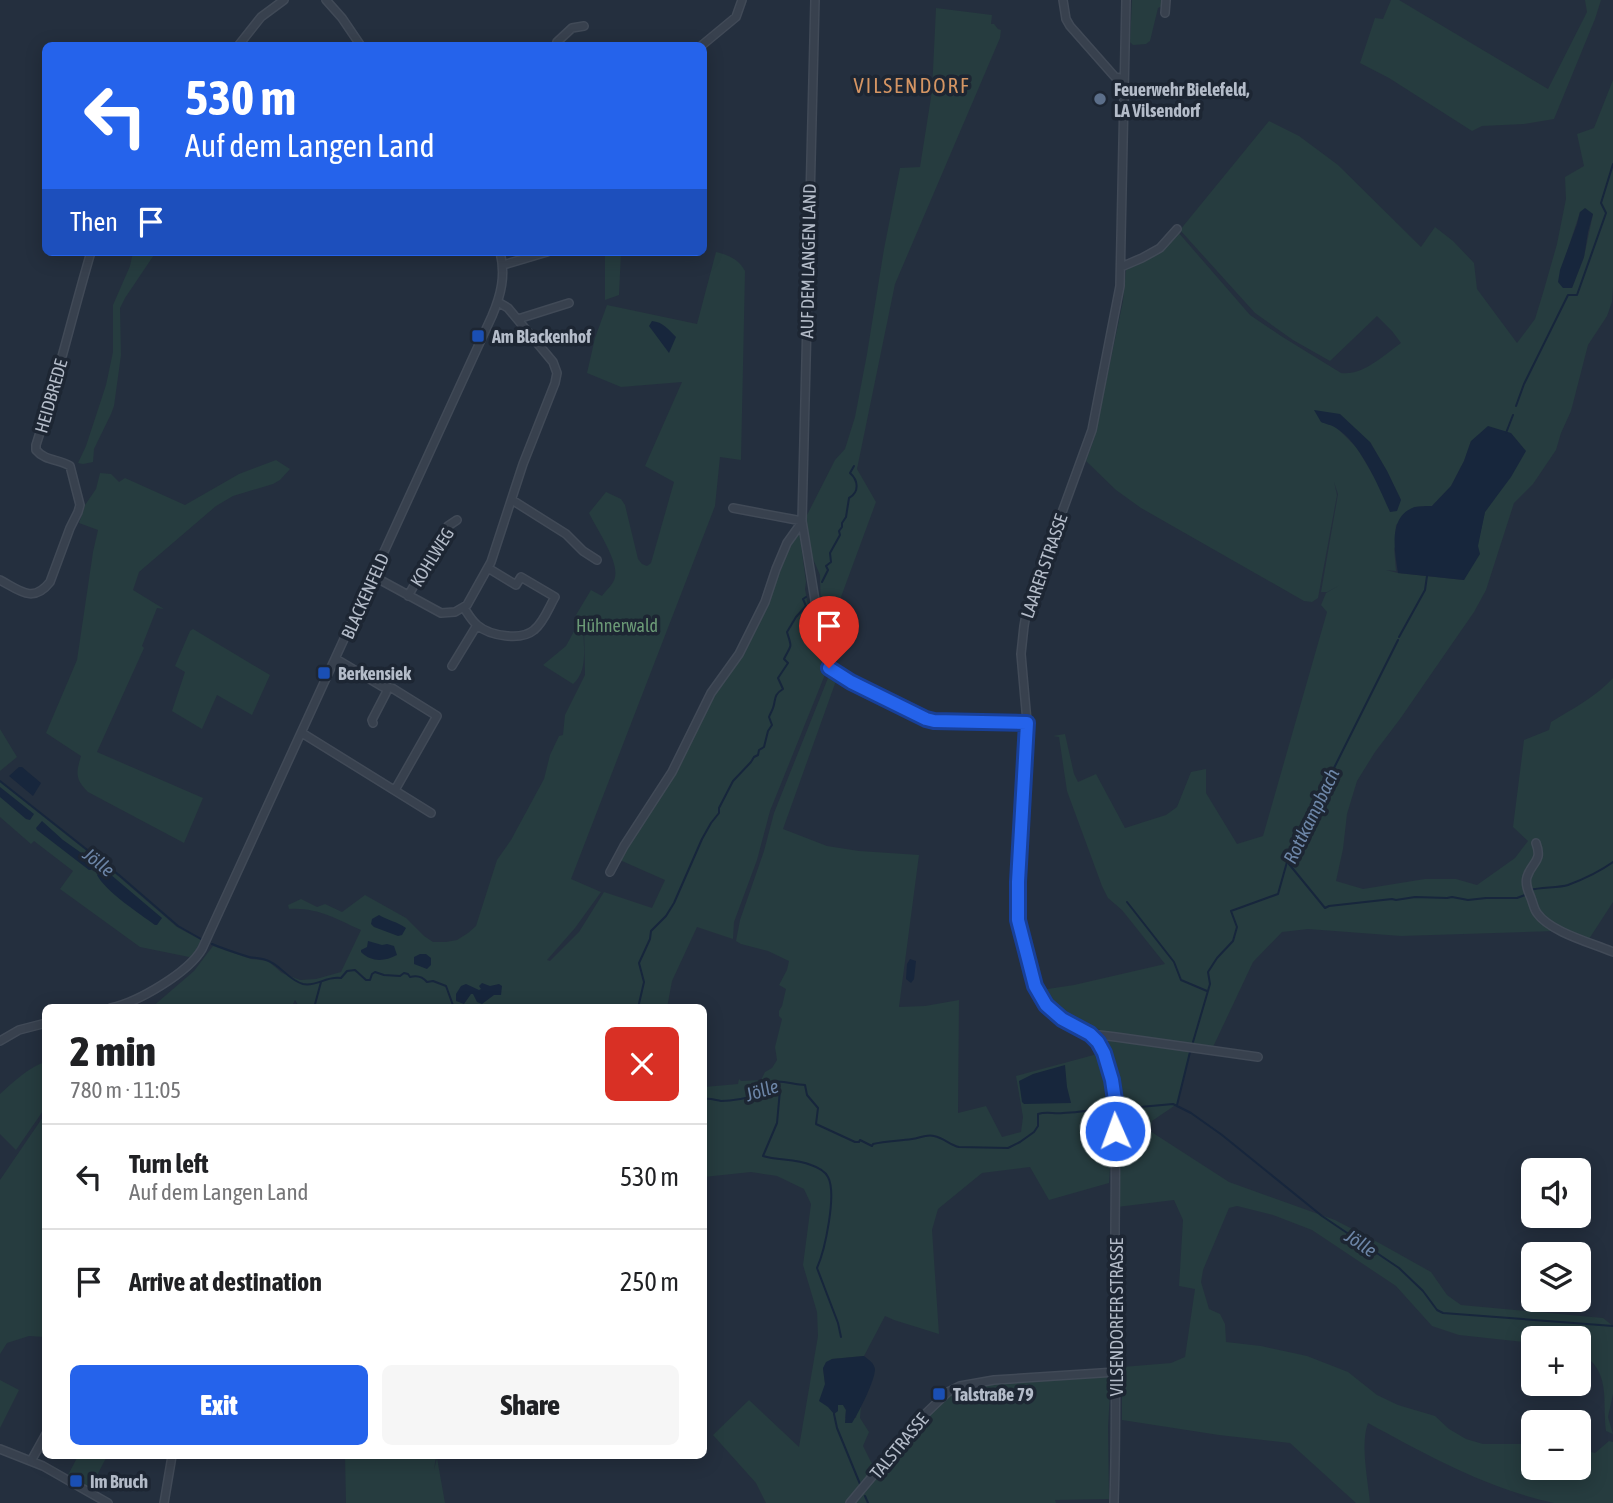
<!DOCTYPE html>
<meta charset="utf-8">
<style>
:root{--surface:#fff;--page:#f6f6f6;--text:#202124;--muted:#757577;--line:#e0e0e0;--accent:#2563eb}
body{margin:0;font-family:"Asap Condensed",sans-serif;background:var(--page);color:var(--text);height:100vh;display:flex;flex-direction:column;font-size:26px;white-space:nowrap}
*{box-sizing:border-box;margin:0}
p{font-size:23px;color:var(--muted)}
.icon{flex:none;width:38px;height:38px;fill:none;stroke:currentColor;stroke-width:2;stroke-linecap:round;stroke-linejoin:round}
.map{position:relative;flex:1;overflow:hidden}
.drawer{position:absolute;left:42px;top:1004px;width:665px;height:455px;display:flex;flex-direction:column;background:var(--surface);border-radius:10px;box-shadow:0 4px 18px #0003}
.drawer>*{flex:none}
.banner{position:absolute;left:42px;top:42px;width:665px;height:214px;border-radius:10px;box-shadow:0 4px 18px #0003;background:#2563eb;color:#fff;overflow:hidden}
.fabs{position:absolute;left:1521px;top:1158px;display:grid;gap:14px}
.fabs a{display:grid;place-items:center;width:70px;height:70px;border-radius:10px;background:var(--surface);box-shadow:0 4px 18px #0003;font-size:35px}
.pin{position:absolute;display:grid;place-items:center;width:60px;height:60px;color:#fff;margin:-72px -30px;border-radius:50% 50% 50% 0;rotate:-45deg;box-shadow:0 0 7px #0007}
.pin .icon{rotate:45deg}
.me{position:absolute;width:77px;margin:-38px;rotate:358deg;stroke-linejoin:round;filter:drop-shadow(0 0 5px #0008)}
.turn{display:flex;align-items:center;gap:24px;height:147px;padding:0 28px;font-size:32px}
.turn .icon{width:91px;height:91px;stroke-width:2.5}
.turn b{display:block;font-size:49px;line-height:60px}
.then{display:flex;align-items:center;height:66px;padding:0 28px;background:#0003;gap:14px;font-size:26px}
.round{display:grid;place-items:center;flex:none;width:74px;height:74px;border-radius:10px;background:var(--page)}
.headline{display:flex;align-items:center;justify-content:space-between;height:119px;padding:0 28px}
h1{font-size:42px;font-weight:800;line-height:52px}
.button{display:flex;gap:14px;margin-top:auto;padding:14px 28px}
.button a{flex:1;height:80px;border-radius:10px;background:var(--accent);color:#fff;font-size:28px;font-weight:800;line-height:80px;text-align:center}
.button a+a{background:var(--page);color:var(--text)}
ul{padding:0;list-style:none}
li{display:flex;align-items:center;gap:21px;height:105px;padding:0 28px;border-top:2px solid var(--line)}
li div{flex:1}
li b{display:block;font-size:26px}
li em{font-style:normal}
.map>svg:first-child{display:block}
.green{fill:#263c3f;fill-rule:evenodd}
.water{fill:#17263c}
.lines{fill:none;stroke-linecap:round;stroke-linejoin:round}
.stream{stroke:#17263c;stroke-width:2}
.minor-casing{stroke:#414a57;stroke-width:10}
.minor{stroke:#38414e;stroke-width:7}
.route-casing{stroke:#184099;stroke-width:18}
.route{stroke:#2563eb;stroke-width:12}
.service-dot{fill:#5c6f8a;stroke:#1d2633;stroke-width:2.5}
.transit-dot{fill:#1a4fb4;stroke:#1d2633;stroke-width:2.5}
.labels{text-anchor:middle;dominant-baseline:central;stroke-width:7;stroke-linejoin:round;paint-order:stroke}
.poi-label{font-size:18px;font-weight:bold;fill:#b4bcc9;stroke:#1d2633;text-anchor:start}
.street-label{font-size:18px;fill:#b4bcc9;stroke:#1d2633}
.park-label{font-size:18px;fill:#6b9a76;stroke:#1d2633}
.water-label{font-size:19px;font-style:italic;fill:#6d86a8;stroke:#1d2633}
.quarter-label{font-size:21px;letter-spacing:2px;fill:#d59563;stroke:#1d2633}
</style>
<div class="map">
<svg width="1613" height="1503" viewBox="0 0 1613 1503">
<rect width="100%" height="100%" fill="#242f3e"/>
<path class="green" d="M1132 0H1165L1164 5 1158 8 1150 41 1146 44 1133 45 1130 42Z
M1391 0H1399L1548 89 1587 12 1585 0H1601L1595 19 1554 119 1524 124 1482 126 1472 131 1389 78 1360 63 1375 18 1383 19Z
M936 8 992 15 991 24H994L998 29 1001 30 1000 38 895 284 857 469 876 502 834 616 830 639 825 638 821 618 820 575 810 552 805 519 835 460 845 449 855 417 867 354 884 249 900 168 920 167 932 91Z
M1613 80V287L1612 302 1607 316 1588 345 1571 411 1561 433 1556 450 1533 484 1514 503 1486 590 1474 612 1400 719 1375 752 1357 781 1347 814 1343 849 1336 881 1363 889 1425 879H1456L1477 885 1515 858 1528 841 1513 827 1524 740 1549 730 1551 722C1572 709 1596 697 1613 678V902L1589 939 1555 931 1401 936 1308 929 1282 932 1253 962 1213 1047 1190 1050 1177 1107 1174 1106 1152 1121 1150 1131 1229 1182 1335 1220 1381 1244 1431 1272 1447 1295 1461 1305 1603 1318 1613 1326V1394L1608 1417 1613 1434 1606 1431C1602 1399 1612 1371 1579 1352L1578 1339H1533V1343L1459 1335 1432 1326 1396 1286 1312 1230 1273 1215 1237 1206 1229 1208 1203 1270 1201 1282 1209 1309 1220 1314 1225 1324 1226 1342 1261 1346 1307 1356 1348 1372 1377 1395 1398 1405 1435 1416 1449 1429 1466 1439 1483 1444H1533V1468H1578L1579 1449 1595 1453 1609 1441 1613 1442V1503C1596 1503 1570 1503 1554 1503 1488 1489 1427 1455 1368 1423 1360 1445 1368 1480 1370 1503H1356L1290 1443 1219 1435 1122 1420V1367L1171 1363 1185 1357 1195 1289 1179 1286 1183 1220 1174 1200 1117 1207C1119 1166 1126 1115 1117 1075 1115 1063 1109 1050 1103 1039L1104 1035 1099 1029 1087 1027 1055 1009 1046 999 1041 990 1074 985 1165 964 1122 910 1108 898 1102 886 1067 791 1059 737 1053 736 1065 734 1074 774 1078 782 1096 774 1125 828 1166 815 1177 807 1191 772 1206 769V793L1237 844 1263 836 1327 612 1321 605 1326 593 1340 585 1327 592H1321L1338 494 1334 482 1337 495 1318 598 1312 602 1304 601 1141 508 1116 490 1086 461 1094 439 1123 301 1126 269 1161 249 1178 232 1250 315 1281 336 1341 373C1363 376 1384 355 1401 343L1392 331 1377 316 1330 361 1293 340 1255 313 1180 230 1269 121 1299 136 1338 165 1421 247 1435 227 1453 241 1474 263 1477 289 1517 343 1535 319 1543 293 1557 244 1566 199 1565 177 1584 166 1577 134 1594 128ZM1580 212 1593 214 1584 257 1572 288H1563L1566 255ZM1337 428 1370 442 1387 471 1401 500 1373 475 1357 448ZM1471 441 1495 498 1485 512 1477 546 1464 580 1398 573 1386 570 1396 571 1394 547 1395 549 1396 525 1414 507 1432 506 1451 486 1464 461Z
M133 252H156L125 298 120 308 121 355 114 406 111 414 94 449 93 462 83 464 78 463 86 446 106 385 113 352V305L130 266Z
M605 252H621L619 295 605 300Z
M716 252C728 255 739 259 745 271L741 460 720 457 715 506 571 879 601 892 575 928 547 960 550 961 579 932 604 892 652 908 665 880 622 861 619 857 669 780 705 707 741 654 779 567 799 530 806 582 805 589 809 612 815 619 824 666V677L770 811 757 860 734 922 733 939 697 927 672 981 667 1008H300L295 1000 291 1008H151L194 971 213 946 251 959 268 961 282 973 300 980 316 979 341 972 361 930C336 919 317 907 289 909L288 905 301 899 317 907 325 904 342 912 365 895 406 918 424 936 433 942H446L457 940 468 933 476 926 497 860 511 840 544 779 550 755 559 736 563 735 565 715 585 675 584 624 580 621 581 617 576 615 591 590 602 596C606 590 614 584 615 577 619 561 596 528 589 513L606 492 621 499 625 505 638 559 642 564 647 566 651 563 674 482 645 466 682 382 621 387 587 373 595 338 607 305 697 324Z
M276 460 290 469 280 480 273 484 233 496 216 506 139 572 133 590 164 609 157 608 142 646 144 648 97 752 203 798 184 843 88 792C75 779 76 773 81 756L46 733 77 660 93 552 98 530 79 523 85 505 96 489 100 473 111 474 119 482 125 478 185 505 239 474Z
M579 622 583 624C583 643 589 671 573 684L543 665 566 646Z
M193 629 270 675 252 715 217 695 202 729 172 711 185 672 175 666 190 631Z
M830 673 837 678 783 829 827 846 859 851 919 855 899 1007 925 1006 959 1000 958 1113 986 1106 1002 1137 1021 1132 1023 1117 1016 1076 1101 1053C1117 1094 1112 1140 1109 1183L1049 1200 1030 1167 982 1173 938 1209 932 1230 939 1334 894 1320 885 1316 864 1356 832 1359 823 1369 825 1384 838 1405H843L846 1410 845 1418H856L857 1411 861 1406 860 1418 869 1432 863 1446 875 1470 846 1503H766L756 1483 713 1435 749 1400 799 1447 818 1336 817 1312 803 1265 811 1204 804 1189 777 1176 751 1172 704 1177V1087L738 1084 739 1079 741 1081 761 1080 765 1072 772 1068 777 1060 775 1047 782 1019 779 1016V1011L782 1006 786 989 779 985 787 970 789 961 768 951 741 944 736 941 740 920 764 851 774 813Z
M0 729 17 757 0 771Z
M0 782 118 876 177 927 201 940 194 955 189 957 140 947 60 889 73 871 34 841 31 844 0 817Z
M45 1062V1108L16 1150 0 1134V1094C13 1082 28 1068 45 1062Z
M45 1114V1337L29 1336 7 1343 0 1354V1180Z
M1111 1376 1108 1427 1109 1499 1055 1500 1056 1503H854L925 1418 950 1396 965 1389 1009 1382Z
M0 1380 19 1390 0 1428Z
M78 1456H107L90 1489 67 1477Z
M345 1456H436L434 1470 437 1458 445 1503H346Z"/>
<path class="water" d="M1585 208 1593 214 1588 232 1584 257 1572 288H1563L1558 282 1560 270 1577 224 1580 212Z
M652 321C663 322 668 329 676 337L669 353 649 326Z
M1314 410 1340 414 1370 442 1387 471 1401 500 1397 511 1390 512C1379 487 1360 442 1336 428 1332 425 1325 424 1321 422Z
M1488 426 1511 433 1526 451 1511 477 1485 512 1478 546 1480 554 1464 580 1398 573C1395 552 1387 516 1415 507 1420 506 1427 506 1432 506L1451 486 1464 461 1471 441Z
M19 767H22L41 783 33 796 9 776Z
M0 787 34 814 30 820 26 819 0 797Z
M42 821 63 840 97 864 91 870H89L37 830 36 828Z
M104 869 162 918 157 925H155C140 914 105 891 97 875L101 870Z
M379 915C387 920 398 922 406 928L402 935 398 936 374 927 371 924 372 919Z
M368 941 382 945 387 944 394 946 397 955C384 962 371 962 361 952V950L367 947Z
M420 954H426L431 958V965L427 969 414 964V957Z
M910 959 916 961 914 979 911 983 906 979 907 964Z
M482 983 490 986 499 984 502 986 501 995H494L482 1004 477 1002 473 994H471L464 1004 456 1001V994L461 986 466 984 479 990 481 989 479 986Z
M1065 1065 1067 1087 1071 1103 1024 1104 1022 1102 1019 1081 1033 1074Z
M864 1356C869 1360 874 1363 875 1369 875 1381 858 1414 852 1423H845L846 1410 843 1405H838V1411L834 1414 828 1407 819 1401 825 1384 823 1368 826 1362 832 1359Z"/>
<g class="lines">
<path class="stream" d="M1516 406 1524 384 1568 295H1577L1606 213 1601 203 1613 164
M1506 433 1513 415
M822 582 828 570 826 566 831 562 830 553 840 535 839 531 842 527V523L846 517 849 498C860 492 858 480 850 473L854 466
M1399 637 1425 590 1427 576
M0 781 119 875 178 926 201 939
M1289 864 1325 908 1329 906 1392 899 1396 900 1415 897 1447 898 1452 897 1468 900 1486 898H1517L1525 895
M1530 890C1541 887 1559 888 1568 885 1584 879 1599 872 1613 862
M1127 902 1174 962 1181 980 1207 991
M212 944C224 949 236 953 249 957 254 958 260 958 266 960 280 964 288 980 303 984 317 987 325 976 341 978L347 971 355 970 366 980H370L372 974 375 972 384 975 400 976 404 973 408 974 410 977C417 975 422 976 427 982L433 981 446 986 454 1008
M314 1008 321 982
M638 1008 644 982 639 963 650 939 651 931 666 916 674 903 702 839 711 823 719 813V808L733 781 751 762 754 757 758 755 759 750 764 747 768 731 772 725 769 717C770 714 772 711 773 708 776 700 773 695 783 689L778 678 788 663 784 659C792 643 792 649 787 632L796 617 806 606 803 599 806 597
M1193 1042 1210 984 1208 972 1217 958 1233 941 1237 927 1231 911 1278 894 1287 862 1398 640
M771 1086 777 1087 780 1090 777 1123 763 1156C778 1161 795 1158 811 1165 817 1167 825 1171 828 1177 837 1194 825 1250 817 1268L838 1323 841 1337
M704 1099C710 1098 715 1100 721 1101 734 1101 755 1096 768 1092L772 1082C784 1080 794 1085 805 1085L807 1095 818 1108 816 1124 855 1142H859L860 1140 872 1146 873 1144C886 1141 899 1141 912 1139 920 1138 926 1134 934 1136 944 1138 950 1145 959 1147L1008 1148 1020 1142 1034 1132 1038 1126V1114C1047 1111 1053 1114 1063 1113 1075 1113 1087 1110 1100 1110
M1177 1105 1190 1052
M1129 1108 1173 1104 1191 1113 1222 1135 1322 1216 1399 1268 1423 1291 1437 1310 1443 1313 1613 1326
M834 1414 837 1428 860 1484
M865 1496 868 1503"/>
<defs>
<path id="minor" d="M326 0 342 18 361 46
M815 0 802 521 823 649 829 668 851 682 926 719 934 721 1027 723
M1063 0 1066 19 1070 26 1115 77 1124 79
M1165 13 1166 0
M238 46 261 17 284 0
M556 46 557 42 572 28 584 26
M701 46 736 17 742 0
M503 265 547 252
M1121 267 1142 258 1160 248 1177 229
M518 319 569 303
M512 500 566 534 583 551 597 560
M733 508 802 521
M373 576 441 613 455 612 467 605 491 562 523 464 555 383 557 373 553 362 508 308 498 302
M0 580C19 590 33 604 50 582L70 528 78 512 80 505 70 466C59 459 45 461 36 450V445C57 381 72 316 91 252
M408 596 448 526 457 520
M464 608C468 614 472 621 477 625 490 636 521 641 534 630 544 622 549 607 555 597L521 577 516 585 488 568
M336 659 383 687 392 688 437 716 395 790
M452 666 477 625
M373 723 372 720 386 693 387 688
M302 733 431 813
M1536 843C1543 862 1532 861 1527 877 1525 884 1528 891 1531 898 1533 903 1534 909 1537 913 1550 932 1592 943 1613 952
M610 872 624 846 672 772 711 693 739 654 765 602 776 569 787 543 802 522
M111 1008C138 1002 188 973 202 949L492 316C501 295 506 275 500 252
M1091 1034 1116 1037 1258 1057
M0 1041 19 1030 46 1023
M0 1449 43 1466 108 1503
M31 1461 46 1434
M164 1503 172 1456
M850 1503 921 1418 948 1392 960 1386 994 1380 1116 1372
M1114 1503C1117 1415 1115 1326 1115 1238 1115 1204 1116 1171 1115 1137 1115 1114 1115 1091 1109 1069 1099 1025 1073 1034 1048 1008 1031 989 1019 928 1017 902L1028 733 1021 654 1024 626 1027 609 1037 581 1092 430 1120 286 1126 0"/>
</defs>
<use href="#minor" class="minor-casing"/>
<use href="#minor" class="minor"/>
</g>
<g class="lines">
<defs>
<path id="route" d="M829 668 851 682 926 719 934 721 1027 723 1018 882V920L1035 986 1046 1005 1062 1019 1090 1034 1098 1042 1104 1053 1112 1080 1115 1100V1131"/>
</defs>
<use href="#route" class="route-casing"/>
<use href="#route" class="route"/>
</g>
<circle class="service-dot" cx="1100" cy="99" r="7"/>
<g class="transit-dot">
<rect x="471" y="329" width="14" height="14" rx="3.5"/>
<rect x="317" y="666" width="14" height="14" rx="3.5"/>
<rect x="932" y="1387" width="14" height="14" rx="3.5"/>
<rect x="69" y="1474" width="14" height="14" rx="3.5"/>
</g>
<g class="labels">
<g class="poi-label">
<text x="1114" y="89">Feuerwehr Bielefeld,<tspan x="1114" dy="21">LA Vilsendorf</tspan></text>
<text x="492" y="336">Am Blackenhof</text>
<text x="338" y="673">Berkensiek</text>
<text x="953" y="1394">Talstraße 79</text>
<text x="90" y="1481">Im Bruch</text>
</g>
<g class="street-label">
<text transform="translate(808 261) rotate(-89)">AUF DEM LANGEN LAND</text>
<text transform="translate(51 396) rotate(-74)">HEIDBREDE</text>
<text transform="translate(432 557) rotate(-58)">KOHLWEG</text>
<text transform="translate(1044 566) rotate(-71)">LAARER STRASSE</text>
<text transform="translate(365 596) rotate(-66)">BLACKENFELD</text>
<text transform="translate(1116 1317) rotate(-90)">VILSENDORFER STRASSE</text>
<text transform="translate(899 1446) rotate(-50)">TALSTRASSE</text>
</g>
<g class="park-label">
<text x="617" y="625">Hühnerwald</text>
</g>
<g class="water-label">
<text transform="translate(1311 816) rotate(-64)">Rottkampbach</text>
<text transform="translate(99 862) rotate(39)">Jölle</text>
<text transform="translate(762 1090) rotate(-17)">Jölle</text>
<text transform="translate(1361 1243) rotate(34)">Jölle</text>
</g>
<g class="quarter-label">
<text x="912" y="85">VILSENDORF</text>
</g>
</g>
</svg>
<div class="fabs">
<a><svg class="icon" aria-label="sound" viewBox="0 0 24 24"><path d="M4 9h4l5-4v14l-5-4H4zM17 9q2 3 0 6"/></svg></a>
<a><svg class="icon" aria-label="layers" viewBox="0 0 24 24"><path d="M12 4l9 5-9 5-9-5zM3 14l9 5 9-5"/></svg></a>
<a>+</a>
<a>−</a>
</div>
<div class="pin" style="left:829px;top:668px;background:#d93025"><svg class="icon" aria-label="arrive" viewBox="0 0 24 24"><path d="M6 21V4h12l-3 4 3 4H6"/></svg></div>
<svg class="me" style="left:1115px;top:1131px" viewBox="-20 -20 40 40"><circle r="17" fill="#2563eb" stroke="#fff" stroke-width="3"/><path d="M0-11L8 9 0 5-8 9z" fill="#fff"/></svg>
<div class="banner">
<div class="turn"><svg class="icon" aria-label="left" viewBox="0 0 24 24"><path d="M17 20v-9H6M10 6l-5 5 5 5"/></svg><div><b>530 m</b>Auf dem Langen Land</div></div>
<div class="then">Then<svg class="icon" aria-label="arrive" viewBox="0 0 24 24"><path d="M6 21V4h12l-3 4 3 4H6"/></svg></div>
</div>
<section class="drawer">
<div class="headline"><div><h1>2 min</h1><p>780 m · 11:05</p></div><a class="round" style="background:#d93025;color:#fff"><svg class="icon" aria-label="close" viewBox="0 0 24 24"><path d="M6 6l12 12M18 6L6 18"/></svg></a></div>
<ul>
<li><svg class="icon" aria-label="left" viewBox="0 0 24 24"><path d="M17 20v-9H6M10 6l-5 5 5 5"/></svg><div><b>Turn left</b><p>Auf dem Langen Land</p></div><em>530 m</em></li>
<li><svg class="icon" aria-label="arrive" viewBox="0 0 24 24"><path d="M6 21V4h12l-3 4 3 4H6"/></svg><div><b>Arrive at destination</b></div><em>250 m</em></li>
</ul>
<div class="button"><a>Exit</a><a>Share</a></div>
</section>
</div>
